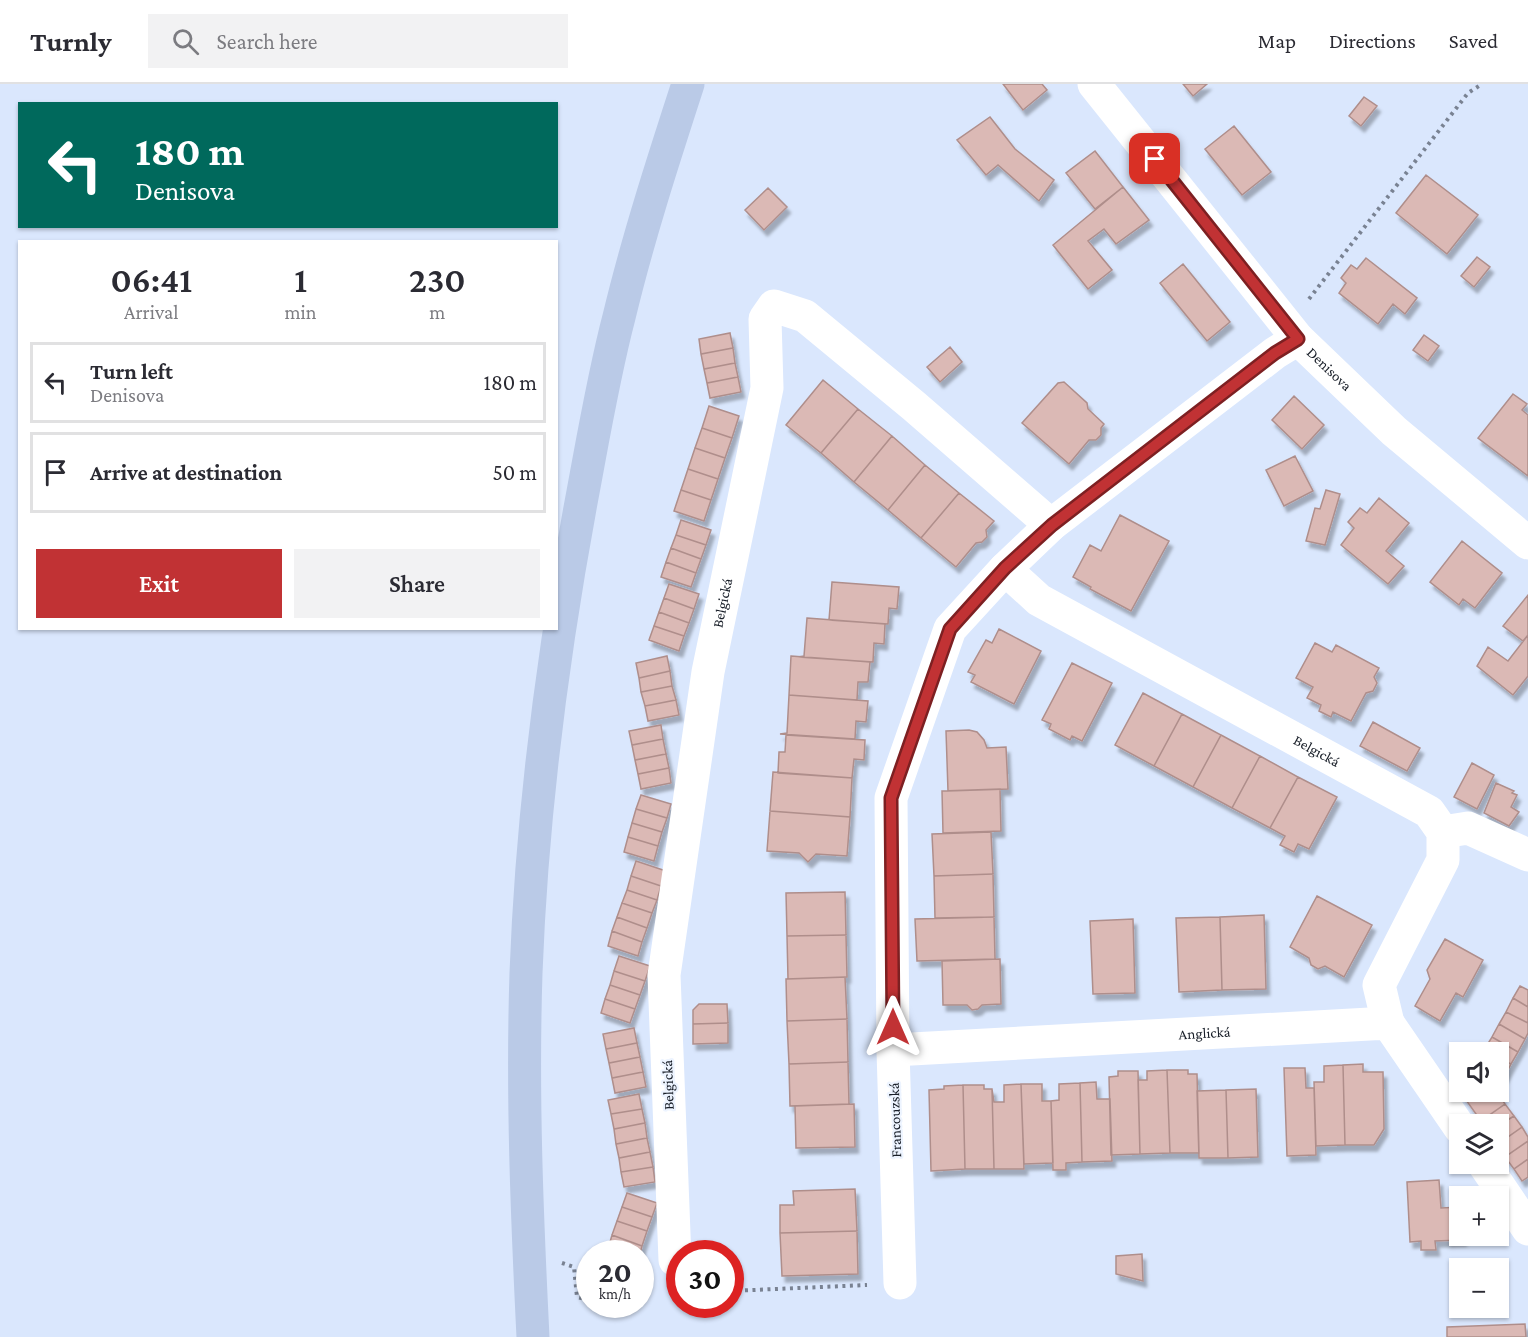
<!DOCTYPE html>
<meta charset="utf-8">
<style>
:root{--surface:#fff;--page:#f2f2f3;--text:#2b2b33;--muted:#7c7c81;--line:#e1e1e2;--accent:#c13234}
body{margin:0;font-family:"Crimson Pro",serif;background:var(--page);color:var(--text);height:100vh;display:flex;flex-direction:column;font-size:22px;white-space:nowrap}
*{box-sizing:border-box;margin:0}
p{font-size:20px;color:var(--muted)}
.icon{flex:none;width:33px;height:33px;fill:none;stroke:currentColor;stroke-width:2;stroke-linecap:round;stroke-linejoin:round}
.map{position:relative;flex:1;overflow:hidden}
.panel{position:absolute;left:18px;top:156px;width:540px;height:390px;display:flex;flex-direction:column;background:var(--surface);border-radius:0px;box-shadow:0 2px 4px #0004}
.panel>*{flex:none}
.hud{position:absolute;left:18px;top:18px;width:540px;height:126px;border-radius:0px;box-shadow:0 2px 4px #0004;background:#00695c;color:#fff;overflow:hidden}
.fabs{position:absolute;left:1449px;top:958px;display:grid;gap:12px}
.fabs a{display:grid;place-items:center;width:60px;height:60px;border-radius:0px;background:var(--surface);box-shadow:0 2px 4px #0004;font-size:30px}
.speed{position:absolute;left:576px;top:1156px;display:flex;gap:12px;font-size:30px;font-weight:700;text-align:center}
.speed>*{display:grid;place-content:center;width:78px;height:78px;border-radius:50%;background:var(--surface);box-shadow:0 2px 4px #0004;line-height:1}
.speed small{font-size:15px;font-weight:400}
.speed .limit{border:9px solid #d22;background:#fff;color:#111}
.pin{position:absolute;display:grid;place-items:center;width:51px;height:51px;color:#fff;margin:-26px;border-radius:12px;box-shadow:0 3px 9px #0006}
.me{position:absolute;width:66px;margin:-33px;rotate:0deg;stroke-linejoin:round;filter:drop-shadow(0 0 4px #0008)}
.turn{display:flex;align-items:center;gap:21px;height:126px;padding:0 18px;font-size:27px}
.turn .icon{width:78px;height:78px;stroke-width:2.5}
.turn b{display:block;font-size:42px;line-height:51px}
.eta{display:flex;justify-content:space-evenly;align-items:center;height:102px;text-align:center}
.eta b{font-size:36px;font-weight:600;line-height:42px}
.primary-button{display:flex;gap:12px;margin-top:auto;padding:12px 18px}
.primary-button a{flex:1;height:69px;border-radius:0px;background:var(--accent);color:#fff;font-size:24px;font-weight:600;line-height:69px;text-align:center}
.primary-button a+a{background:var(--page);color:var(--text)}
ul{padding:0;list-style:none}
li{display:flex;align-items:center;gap:18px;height:81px;margin:0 12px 9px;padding:0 6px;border:3px solid var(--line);border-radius:0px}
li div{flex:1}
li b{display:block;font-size:22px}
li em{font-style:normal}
header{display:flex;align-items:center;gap:36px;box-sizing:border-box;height:84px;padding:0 30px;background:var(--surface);border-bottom:2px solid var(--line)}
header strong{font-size:28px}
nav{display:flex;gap:33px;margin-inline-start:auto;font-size:21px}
.search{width:420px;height:54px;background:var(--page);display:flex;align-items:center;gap:15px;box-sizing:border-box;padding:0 21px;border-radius:0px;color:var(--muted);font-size:22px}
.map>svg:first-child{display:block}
.building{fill:#dbb9b5;stroke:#af8e8b;stroke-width:1.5;filter:url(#shadow)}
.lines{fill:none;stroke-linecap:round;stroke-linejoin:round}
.path{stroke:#798292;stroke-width:4;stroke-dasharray:3 4.5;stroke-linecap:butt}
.minor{stroke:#fff;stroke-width:33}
.major{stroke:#bacae7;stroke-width:33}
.route-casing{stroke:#7d2022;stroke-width:15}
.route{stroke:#c13234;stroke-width:10}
.labels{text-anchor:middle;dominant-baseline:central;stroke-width:4.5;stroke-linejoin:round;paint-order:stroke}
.street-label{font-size:15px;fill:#181e28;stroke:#edf4ff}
</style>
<header>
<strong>Turnly</strong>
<div class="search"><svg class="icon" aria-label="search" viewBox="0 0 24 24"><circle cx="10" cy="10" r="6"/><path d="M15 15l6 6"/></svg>Search here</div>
<nav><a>Map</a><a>Directions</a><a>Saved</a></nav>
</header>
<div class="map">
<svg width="1528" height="1253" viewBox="0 0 1528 1253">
<defs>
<filter id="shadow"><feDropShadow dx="3.5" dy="6" stdDeviation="1.5" flood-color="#0004"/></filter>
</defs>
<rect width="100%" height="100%" fill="#dae7fd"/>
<path class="building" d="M1003 0H1042L1047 6 1023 26Z
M1183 0H1207L1193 12Z
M1364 13 1377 22 1361 42 1349 32Z
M990 33 1015 65 1054 96 1039 117 998 81 986 91 957 56Z
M1234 42 1271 88 1242 111 1205 65Z
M1095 67 1123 103 1095 125 1066 89Z
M1426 91 1478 131 1447 170 1396 129Z
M1123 103 1149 136 1116 160 1104 145 1088 157 1112 186 1088 205 1053 161Z
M768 104 787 123 764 146 745 126Z
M1477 173 1490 183 1474 203 1461 192Z
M1366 174 1417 214 1405 230 1393 220 1378 240 1339 209 1346 199 1341 194 1351 181 1357 185Z
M1183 180 1230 238 1207 257 1160 199Z
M730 249 733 264 701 270 699 255Z
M1424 251 1439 262 1428 277 1413 266Z
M950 263 962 278 940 298 927 283Z
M733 264 735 279 704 285 701 270Z
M735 279 738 293 707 299 704 285Z
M738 293 741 308 710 314 707 299Z
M823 296 858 325 821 369 786 341Z
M1064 298 1087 319 1088 325 1104 340 1101 344V351L1096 356H1089L1069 380 1022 339 1058 299Z
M1513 310 1527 320 1522 326 1528 331V392L1478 354Z
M1294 312 1324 341 1302 365 1272 336Z
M709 322 739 332 732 354 702 344Z
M858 325 892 352 854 398 821 369Z
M702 344 732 354 725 374 695 364Z
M892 352 925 381 888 426 854 398Z
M695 364 725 374 718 395 688 385Z
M1295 372 1313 407 1284 422 1266 386Z
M925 381 959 409 921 454 888 426Z
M688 385 718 395 711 416 681 406Z
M681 406 711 416 704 437 674 427Z
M1326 406 1340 410 1325 461 1306 457 1315 424 1320 425Z
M959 409 994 437 986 446 987 453 982 458 976 459 956 483 921 454Z
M1379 414 1409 439 1386 467 1404 482 1388 500 1341 461 1354 444 1348 438 1360 424 1367 429Z
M1120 431 1169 457 1131 527 1090 505 1091 503 1073 493 1090 461 1101 467Z
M681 436 711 446 706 461 676 451Z
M676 451 706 461 701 475 671 464Z
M1462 457 1502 489 1475 524 1463 515 1459 521 1430 498Z
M671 464 701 475 696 489 666 478Z
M666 478 696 489 691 503 661 493Z
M832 498 899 503 897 525 889 524 888 540 829 536Z
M669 500 699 510 694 525 664 514Z
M1528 511V551L1523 557 1503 542Z
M664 514 694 525 689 539 659 528Z
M659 528 689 539 684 552 654 542Z
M807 534 885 540 884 560 874 559 873 578 798 573 804 572Z
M654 542 684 552 679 567 649 556Z
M999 545 1041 567 1014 620 971 598 975 591 968 588 986 556 992 559Z
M1528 551V592L1513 611 1477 582 1488 563 1508 577Z
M1315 559 1332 568 1336 561 1379 584 1374 593 1377 599 1373 607 1366 609 1351 637 1333 628 1331 633 1319 627 1321 621 1307 614 1313 603 1296 594Z
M667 572 670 587 639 594 636 579Z
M791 572 870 578 868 598H858L857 616 789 611Z
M1072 579 1112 599 1082 657 1072 652 1070 656 1049 645 1051 640 1042 636Z
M670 587 672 602 641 608 639 594Z
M672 602 676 616 645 622 641 608Z
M1143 609 1182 630 1154 682 1115 661Z
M789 611 868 617 866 638 856 637 855 655 780 650 787 649Z
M676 616 679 631 648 637 645 622Z
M1182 630 1221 651 1193 703 1154 682Z
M1373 638 1420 664 1407 687 1360 662Z
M661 641 663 655 632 661 629 647Z
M969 646 977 648 984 656 987 664 1006 663 1008 705 948 707 946 647Z
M786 651 865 656 864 676 854 675 852 694 778 689 779 668H785Z
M1221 651 1260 672 1232 724 1193 703Z
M663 655 666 670 635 676 632 661Z
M666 670 669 684 638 690 635 676Z
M1260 672 1298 693 1270 744 1232 724Z
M1472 679 1494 691 1477 725 1454 713Z
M669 684 671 699 641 705 638 690Z
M773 688 852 694 850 733 770 727Z
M1298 693 1337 713 1309 765 1298 760 1294 768 1280 761 1285 752 1270 744Z
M1496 699 1514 707 1512 709 1517 711 1511 723 1519 728 1509 742 1484 729Z
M1000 705 1001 747 943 749 942 707Z
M641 711 671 720 667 734 636 725Z
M636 725 667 734 662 748 632 739Z
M770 727 850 733 847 772 816 770 808 778 799 769 767 767Z
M632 739 662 748 658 762 628 753Z
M991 748 993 790 934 792 932 750Z
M628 753 658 762 654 777 624 768Z
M636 777 666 787 661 802 631 792Z
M993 790 994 833 935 834 934 792Z
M631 792 661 802 657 816 627 806Z
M627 806 657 816 652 829 622 819Z
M845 808 846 851 787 852 786 809Z
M1317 812 1372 841 1344 893 1325 882 1318 885 1311 881 1309 874 1290 863Z
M622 819 652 829 647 844 617 833Z
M1264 831 1266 905 1222 906 1220 833Z
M617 833 647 844 642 858 612 847Z
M994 833 995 875 917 877 915 835Z
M1220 833 1222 906 1179 908 1176 834Z
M1133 835 1135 909 1093 910 1090 837Z
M612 847 642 858 638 872 608 862Z
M846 851 847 893 788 895 787 852Z
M1445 855 1483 876 1463 913 1456 909 1440 937 1415 922 1430 895 1427 886Z
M619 872 650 882 645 897 614 887Z
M1000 875 1001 920 982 921 978 925 972 926 967 921H943L942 877Z
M614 887 645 897 640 911 610 901Z
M845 893 847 935 787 937 786 895Z
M610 901 640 911 635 925 605 915Z
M1520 902 1528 906V923L1513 914Z
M1513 914 1528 923V939L1506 928Z
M605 915 635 925 630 939 601 929Z
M699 920H727L728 939 693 940V926Z
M1506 928 1528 939V949L1525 955 1499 940Z
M847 935 848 978 789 980 787 937Z
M728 939V959L693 960V940Z
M1499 940 1525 955 1518 968 1492 953Z
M634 944 637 959 606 965 603 950Z
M1492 953 1518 968 1511 980 1498 974V969H1490L1484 966Z
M637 959 640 973 609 979 606 965Z
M640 973 643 988 612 994 609 979Z
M1498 974 1511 980 1504 993 1498 991Z
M848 978 849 1020 790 1022 789 980Z
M1363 980V988H1383L1384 1045 1374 1061H1345L1343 981Z
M1343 981 1345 1061 1316 1062 1314 998H1324V982Z
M1284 984H1305L1306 1004H1314L1316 1071 1287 1072Z
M1167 986 1170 1069 1140 1070 1138 996H1147V987Z
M1167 986H1188V990H1197L1199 1069H1170Z
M1118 987H1138L1140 1070 1111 1071 1109 993 1118 992Z
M643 988 646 1003 615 1009 612 994Z
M1096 998 1097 1015H1110L1112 1077 1082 1078 1080 999Z
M1080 999 1082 1078 1066 1079V1086H1053L1051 1017 1059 1016V1000Z
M1021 1000H1042V1017H1051L1053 1079 1024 1080Z
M1021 1000 1024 1085H994L992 1005 994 1018H1004V1001Z
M963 1001 965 1085 931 1087 929 1006 944 1005V1002Z
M963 1001H984V1005H992L994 1085H965Z
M1256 1005 1258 1073 1228 1074 1226 1006Z
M1226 1006 1228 1074H1199L1197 1007Z
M1497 1008 1505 1020 1481 1037 1461 1009Z
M639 1010 642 1025 611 1030 608 1016Z
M854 1020 855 1063 796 1064 795 1022Z
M1505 1020 1514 1032 1498 1042 1484 1041 1481 1037Z
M642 1025 645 1039 614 1045 611 1030Z
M1514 1032 1522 1043 1498 1060V1042Z
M645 1039 647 1054 616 1060 614 1045Z
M1522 1043 1528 1053V1057L1505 1073 1498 1060Z
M647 1054 650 1068 619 1074 616 1060Z
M1528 1057V1075L1514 1085 1505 1073Z
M650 1068 653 1083 621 1088 619 1074Z
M1528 1075V1093L1522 1097 1514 1085Z
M653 1083 655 1098 624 1103 621 1088Z
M1439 1096 1441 1124 1460 1123V1152H1463V1156L1435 1157 1436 1166H1421V1157L1410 1158 1407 1098Z
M855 1105 857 1147 780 1149V1121H794L793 1107Z
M627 1109 657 1119 652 1133 622 1123Z
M622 1123 652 1133 647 1147 617 1137Z
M617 1137 647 1147 642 1162 612 1151Z
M857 1147 858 1190 782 1192 780 1149Z
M612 1151 642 1162 640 1170H621L608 1165Z
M1142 1170 1143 1197 1116 1190V1172Z
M1525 1240 1526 1253H1447V1243Z"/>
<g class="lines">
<path class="path" d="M1309 215 1468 9 1482 0
M562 1179 574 1183 577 1213 585 1215 590 1213
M730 1207 867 1201"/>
<g class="minor">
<path id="s1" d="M1094 0 1298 255 1394 347 1528 459"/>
<path id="s2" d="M1005 485 1039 516 1429 728 1443 748V776L1379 901 1388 939"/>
<path d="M1443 748 1468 744 1528 771"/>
<path id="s3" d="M893 966 1388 939 1460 1044"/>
<path d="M1484 1080 1528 1145"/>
<path id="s4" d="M675 1176 664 891 708 588 767 304 765 235 774 222 805 232 914 322 1051 441"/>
<path d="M900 1199 893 966 891 714 950 545 1005 485 1051 441 1275 269 1298 255"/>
</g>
<path class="major" d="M533 1253C527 1132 522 1011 526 889 532 727 553 567 583 408 594 349 604 290 619 233 638 154 663 77 688 0"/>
</g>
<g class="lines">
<defs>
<path id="route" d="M893 943 891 714 950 545 1005 484 1052 441 1275 269 1298 255 1155 75"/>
</defs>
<use href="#route" class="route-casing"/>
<use href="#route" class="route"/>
</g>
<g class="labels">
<g class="street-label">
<text stroke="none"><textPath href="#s1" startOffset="370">Denisova</textPath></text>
<text stroke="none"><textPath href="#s4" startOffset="662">Belgická</textPath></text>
<text stroke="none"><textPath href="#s2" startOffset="362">Belgická</textPath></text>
<text stroke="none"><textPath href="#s3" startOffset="312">Anglická</textPath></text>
<text transform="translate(668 1001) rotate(-92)">Belgická</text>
<text transform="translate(895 1036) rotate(-92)">Francouzská</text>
</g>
</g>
</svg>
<div class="fabs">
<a><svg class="icon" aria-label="sound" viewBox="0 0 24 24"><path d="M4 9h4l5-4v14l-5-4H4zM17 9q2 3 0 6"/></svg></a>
<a><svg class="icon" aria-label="layers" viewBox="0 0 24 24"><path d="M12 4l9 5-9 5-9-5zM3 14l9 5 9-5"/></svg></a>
<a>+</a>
<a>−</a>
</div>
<div class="speed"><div>20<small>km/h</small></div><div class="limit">30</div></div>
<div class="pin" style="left:1155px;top:75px;background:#d93025"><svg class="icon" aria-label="arrive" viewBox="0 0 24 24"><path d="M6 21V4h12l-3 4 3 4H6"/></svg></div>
<svg class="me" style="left:893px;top:943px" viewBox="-20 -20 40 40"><path d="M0-17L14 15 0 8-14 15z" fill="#c13234" stroke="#fff" stroke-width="4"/></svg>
<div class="hud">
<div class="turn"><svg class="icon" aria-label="left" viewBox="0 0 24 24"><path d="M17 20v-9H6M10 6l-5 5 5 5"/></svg><div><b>180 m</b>Denisova</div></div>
</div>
<section class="panel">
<div class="eta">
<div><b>06:41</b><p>Arrival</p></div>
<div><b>1</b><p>min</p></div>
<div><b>230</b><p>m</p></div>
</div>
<ul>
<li><svg class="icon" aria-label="left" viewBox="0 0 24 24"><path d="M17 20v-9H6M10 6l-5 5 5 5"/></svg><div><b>Turn left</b><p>Denisova</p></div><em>180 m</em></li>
<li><svg class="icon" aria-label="arrive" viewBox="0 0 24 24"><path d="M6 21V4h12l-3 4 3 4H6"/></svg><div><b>Arrive at destination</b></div><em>50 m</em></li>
</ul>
<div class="primary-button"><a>Exit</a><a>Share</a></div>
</section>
</div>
